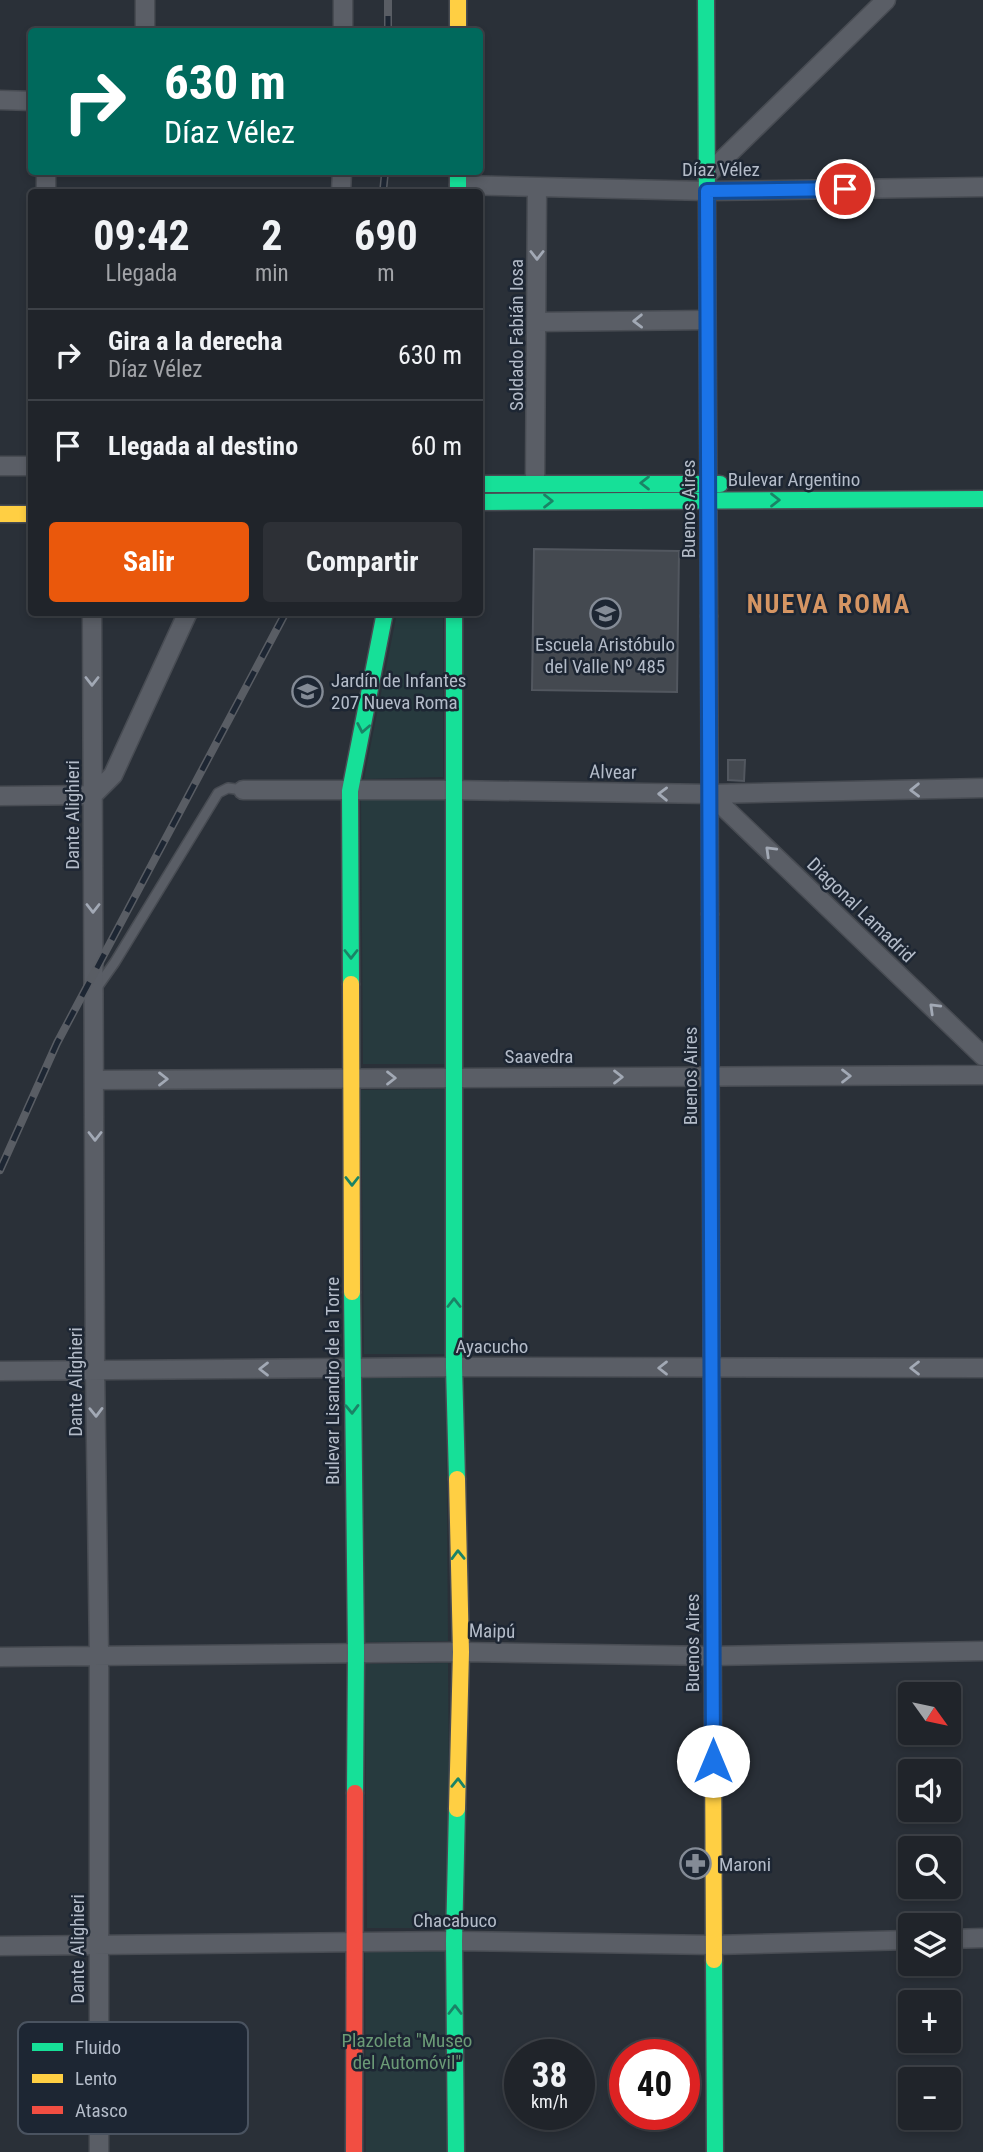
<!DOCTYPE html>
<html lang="es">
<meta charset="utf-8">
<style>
:root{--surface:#20242a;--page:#2d3036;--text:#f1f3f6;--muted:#a2a4a8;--line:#3d4147;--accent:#ea580c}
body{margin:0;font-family:"Roboto Condensed",sans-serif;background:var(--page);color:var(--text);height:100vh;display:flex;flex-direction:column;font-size:26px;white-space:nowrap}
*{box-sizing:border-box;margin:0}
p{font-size:23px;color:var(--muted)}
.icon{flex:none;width:38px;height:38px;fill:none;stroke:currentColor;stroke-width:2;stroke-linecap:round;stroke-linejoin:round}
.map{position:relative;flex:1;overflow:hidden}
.details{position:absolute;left:28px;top:189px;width:455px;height:427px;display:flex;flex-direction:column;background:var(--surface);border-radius:7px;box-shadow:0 4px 10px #0003,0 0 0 2px var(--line)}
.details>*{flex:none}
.banner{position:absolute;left:28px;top:28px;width:455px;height:147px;border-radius:7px;box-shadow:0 4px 10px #0003,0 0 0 2px var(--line);background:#00695c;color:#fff;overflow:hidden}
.needle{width:46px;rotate:123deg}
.buttons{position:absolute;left:898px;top:1682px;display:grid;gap:14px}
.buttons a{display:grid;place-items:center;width:63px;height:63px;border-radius:7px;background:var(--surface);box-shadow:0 4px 10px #0003,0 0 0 2px var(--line);font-size:35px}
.speed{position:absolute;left:504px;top:2039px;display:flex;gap:14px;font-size:35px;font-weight:700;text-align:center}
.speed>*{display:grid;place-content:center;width:91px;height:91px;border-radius:50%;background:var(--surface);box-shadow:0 4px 10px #0003,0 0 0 2px var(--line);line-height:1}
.speed small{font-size:18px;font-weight:400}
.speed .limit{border:10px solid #d22;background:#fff;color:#111}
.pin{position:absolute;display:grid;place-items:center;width:60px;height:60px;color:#fff;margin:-30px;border:4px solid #fff;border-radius:50%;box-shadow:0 2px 7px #0007}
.me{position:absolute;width:77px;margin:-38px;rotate:0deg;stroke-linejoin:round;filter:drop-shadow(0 0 5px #0008)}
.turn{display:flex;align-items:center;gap:24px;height:147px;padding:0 21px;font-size:32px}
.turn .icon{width:91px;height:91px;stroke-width:2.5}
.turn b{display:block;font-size:49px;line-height:60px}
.eta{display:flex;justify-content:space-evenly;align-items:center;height:119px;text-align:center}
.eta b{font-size:42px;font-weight:700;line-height:49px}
.cta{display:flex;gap:14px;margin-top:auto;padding:14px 21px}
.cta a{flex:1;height:80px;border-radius:7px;background:var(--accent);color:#fff;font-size:28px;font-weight:700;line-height:80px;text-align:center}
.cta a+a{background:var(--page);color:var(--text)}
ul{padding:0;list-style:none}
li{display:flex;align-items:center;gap:21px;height:91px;padding:0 21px;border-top:2px solid var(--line)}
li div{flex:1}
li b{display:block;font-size:26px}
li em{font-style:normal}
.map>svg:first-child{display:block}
.green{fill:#273a3e}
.building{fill:#444950;stroke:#52575f;stroke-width:2}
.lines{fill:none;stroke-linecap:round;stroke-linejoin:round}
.lane-casing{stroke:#484c53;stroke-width:12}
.street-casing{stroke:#484c53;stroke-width:21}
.fast-casing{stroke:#484c53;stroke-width:19}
.slow-casing{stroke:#484c53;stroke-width:19}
.jam-casing{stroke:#484c53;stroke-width:19}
.lane{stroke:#5a5e66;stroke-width:9}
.street{stroke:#5a5e66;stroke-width:18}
.fast{stroke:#16e098;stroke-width:16}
.slow{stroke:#ffcf43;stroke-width:16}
.jam{stroke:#f24e42;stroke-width:16}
.rail-casing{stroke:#595d64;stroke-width:8}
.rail{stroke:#1d2633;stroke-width:5;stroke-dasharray:16;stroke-linecap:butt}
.oneway{stroke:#a2a9b5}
.oneway2{stroke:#1a8366}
.route-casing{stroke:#114b97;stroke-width:18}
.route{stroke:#1a73e8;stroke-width:12}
.labels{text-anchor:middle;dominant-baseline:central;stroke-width:5;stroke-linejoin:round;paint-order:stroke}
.street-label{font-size:19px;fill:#b4bcc9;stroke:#1d2633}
.poi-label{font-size:19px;fill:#b4bcc9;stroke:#1d2633;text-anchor:start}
.park-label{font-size:19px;fill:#6b9a76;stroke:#1d2633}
.district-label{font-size:26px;font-weight:bold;letter-spacing:2px;fill:#d59563;stroke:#1d2633}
.key{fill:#1d2633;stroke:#4a5360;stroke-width:2}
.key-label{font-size:19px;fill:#b4bcc9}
</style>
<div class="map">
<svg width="983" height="2152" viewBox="0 0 983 2152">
<rect width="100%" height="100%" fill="#2a3038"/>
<path class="green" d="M397 613H443V777L364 779Z
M444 799 446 1064H363L361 800Z
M444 1089 447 1354H364L361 1090Z
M446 1376 448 1641 365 1642 363 1377Z
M448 1663 450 1928H367L365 1664Z
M448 1948 449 2152H366L365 1949Z"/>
<path class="building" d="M534 549 679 551 677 692 532 690Z
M728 760H745L744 781 728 780Z"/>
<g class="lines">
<defs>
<path id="lane" d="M96 989 115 962 218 793 228 788 243 790"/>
<path id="street" d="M145 0V32
M343 32V0
M0 100 32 101
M46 172V192
M707 175 886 0
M459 185 707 191 983 187
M341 192 342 172
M537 322 706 320
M0 466H32
M535 483 537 187
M92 612 95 1369 99 1656V2152
M243 790H452L710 794 983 788
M710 794 983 1056
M0 796 93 795 113 775 188 612
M95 1080 983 1075
M0 1371 454 1367 983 1368
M0 1657 461 1652 713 1656 983 1651
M948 1939 983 1938
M0 1946 454 1941 714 1945 910 1940"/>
<path id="fast" d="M706 0 709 616
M458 172V192
M480 484H720
M480 502 983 499
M454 612V1367L457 1479
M710 914 713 1740
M351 984 350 791 385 612
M352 1292 356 1652 355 1793
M714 1960 715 2152
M456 2152 454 1941 457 1809"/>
<path id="slow" d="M458 0V32
M0 514H32
M351 984 352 1292
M457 1479 461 1652 457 1809
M713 1740 714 1960"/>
<path id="jam" d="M709 616 710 914
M354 2152 355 1793"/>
</defs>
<use href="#lane" class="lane-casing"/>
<use href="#street" class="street-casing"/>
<use href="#fast" class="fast-casing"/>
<use href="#slow" class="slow-casing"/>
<use href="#jam" class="jam-casing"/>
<use href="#lane" class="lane"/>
<use href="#street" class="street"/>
<use href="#fast" class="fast"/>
<use href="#slow" class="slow"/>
<use href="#jam" class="jam"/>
<defs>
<path id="rail" d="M388 32V0
M383 192 385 172
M0 1170 57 1043 286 612"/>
</defs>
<use href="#rail" class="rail-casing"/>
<use href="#rail" class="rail"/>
</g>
<defs><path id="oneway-chevron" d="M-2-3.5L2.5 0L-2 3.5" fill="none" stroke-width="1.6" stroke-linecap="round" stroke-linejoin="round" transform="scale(1.75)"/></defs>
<g class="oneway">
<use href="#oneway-chevron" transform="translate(537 255) rotate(90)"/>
<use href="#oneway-chevron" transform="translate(638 321) rotate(179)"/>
<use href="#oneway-chevron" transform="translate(92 681) rotate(90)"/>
<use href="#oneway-chevron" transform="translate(915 790) rotate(179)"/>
<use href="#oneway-chevron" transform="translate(663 794) rotate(-179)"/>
<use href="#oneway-chevron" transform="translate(770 851) rotate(-136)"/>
<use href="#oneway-chevron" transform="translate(93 908) rotate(90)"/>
<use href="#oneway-chevron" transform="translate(934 1008) rotate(-136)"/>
<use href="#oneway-chevron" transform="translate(846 1076)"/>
<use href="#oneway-chevron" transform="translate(618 1077)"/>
<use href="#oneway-chevron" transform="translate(391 1078)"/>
<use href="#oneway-chevron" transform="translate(163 1079)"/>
<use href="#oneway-chevron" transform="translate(95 1136) rotate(90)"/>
<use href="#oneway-chevron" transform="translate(663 1368) rotate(-180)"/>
<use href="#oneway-chevron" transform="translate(915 1368) rotate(180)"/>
<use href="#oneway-chevron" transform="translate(264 1369) rotate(-180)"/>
<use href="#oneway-chevron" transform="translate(96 1412) rotate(89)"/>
</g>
<g class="oneway2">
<use href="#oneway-chevron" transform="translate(645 483) rotate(-180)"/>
<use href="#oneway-chevron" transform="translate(775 500)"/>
<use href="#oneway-chevron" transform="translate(548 501)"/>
<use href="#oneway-chevron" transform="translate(363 728) rotate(101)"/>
<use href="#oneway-chevron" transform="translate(351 954) rotate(90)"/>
<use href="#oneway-chevron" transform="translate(352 1181) rotate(90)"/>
<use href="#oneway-chevron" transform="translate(454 1303) rotate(-90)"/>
<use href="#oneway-chevron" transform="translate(352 1409) rotate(89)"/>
<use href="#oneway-chevron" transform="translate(458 1555) rotate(-91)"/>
<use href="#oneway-chevron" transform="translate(458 1783) rotate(-89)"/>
<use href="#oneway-chevron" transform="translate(455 2010) rotate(-90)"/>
</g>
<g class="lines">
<defs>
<path id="route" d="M713 1761 707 191 845 189"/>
</defs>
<use href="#route" class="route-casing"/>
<use href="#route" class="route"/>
</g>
<defs>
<symbol id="school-ring" viewBox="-11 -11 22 22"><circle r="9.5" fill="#1d2633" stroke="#848b96" stroke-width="1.5"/><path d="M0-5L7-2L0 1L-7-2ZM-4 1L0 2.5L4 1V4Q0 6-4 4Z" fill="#848b96"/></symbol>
<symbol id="pharmacy-ring" viewBox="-11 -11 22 22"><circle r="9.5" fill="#1d2633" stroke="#848b96" stroke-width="1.5"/><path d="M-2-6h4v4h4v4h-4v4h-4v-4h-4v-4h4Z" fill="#848b96"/></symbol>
</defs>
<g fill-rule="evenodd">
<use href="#school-ring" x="588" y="596" width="35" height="35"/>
<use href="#school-ring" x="290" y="674" width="35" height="35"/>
<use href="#pharmacy-ring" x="678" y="1846" width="35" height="35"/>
</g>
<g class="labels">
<g class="street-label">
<text x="721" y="169">Díaz Vélez</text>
<text transform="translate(516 335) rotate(-90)">Soldado Fabián Iosa</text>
<text x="794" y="479">Bulevar Argentino</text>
<text transform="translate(688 509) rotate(-90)">Buenos Aires</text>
<text transform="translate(613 772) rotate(1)">Alvear</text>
<text transform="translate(72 815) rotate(-90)">Dante Alighieri</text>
<text transform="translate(861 910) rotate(44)">Diagonal Lamadrid</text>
<text x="539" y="1056">Saavedra</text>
<text transform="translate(690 1076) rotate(-90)">Buenos Aires</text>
<text x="492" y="1346">Ayacucho</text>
<text transform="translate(332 1381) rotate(-90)">Bulevar Lisandro de la Torre</text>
<text transform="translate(75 1382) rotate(-90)">Dante Alighieri</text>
<text transform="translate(492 1631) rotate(1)">Maipú</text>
<text transform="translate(692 1643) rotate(-90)">Buenos Aires</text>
<text x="455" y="1920">Chacabuco</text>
<text transform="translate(77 1949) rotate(-90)">Dante Alighieri</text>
</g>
<g class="poi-label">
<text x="605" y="644" text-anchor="middle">Escuela Aristóbulo<tspan x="605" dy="22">del Valle Nº 485</tspan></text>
<text x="331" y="680">Jardín de Infantes<tspan x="331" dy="22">207 Nueva Roma</tspan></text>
<text x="719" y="1864">Maroni</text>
</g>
<g class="park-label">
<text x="407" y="2040">Plazoleta "Museo<tspan x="407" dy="22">del Automóvil"</tspan></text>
</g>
<g class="district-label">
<text x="829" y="604">NUEVA ROMA</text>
</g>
</g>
<rect x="18" y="2022" width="230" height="112" rx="10" class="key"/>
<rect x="32" y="2043" width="31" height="8" fill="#16e098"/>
<rect x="32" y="2074" width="31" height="9" fill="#ffcf43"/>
<rect x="32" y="2106" width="31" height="8" fill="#f24e42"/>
<g class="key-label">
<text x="75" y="2054">Fluido</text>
<text x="75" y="2085">Lento</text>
<text x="75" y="2117">Atasco</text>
</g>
</svg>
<div class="buttons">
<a><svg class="needle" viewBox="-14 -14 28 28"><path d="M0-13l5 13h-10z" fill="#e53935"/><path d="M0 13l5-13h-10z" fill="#a2a4a8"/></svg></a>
<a><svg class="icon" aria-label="sound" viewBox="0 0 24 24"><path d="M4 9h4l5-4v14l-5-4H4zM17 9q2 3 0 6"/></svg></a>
<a><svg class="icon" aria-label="search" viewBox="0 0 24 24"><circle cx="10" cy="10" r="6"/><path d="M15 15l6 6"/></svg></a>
<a><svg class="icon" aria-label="layers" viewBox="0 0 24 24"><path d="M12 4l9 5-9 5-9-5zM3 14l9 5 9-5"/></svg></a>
<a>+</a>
<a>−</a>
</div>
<div class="speed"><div>38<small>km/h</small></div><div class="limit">40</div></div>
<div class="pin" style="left:845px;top:189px;background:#d93025"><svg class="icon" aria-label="arrive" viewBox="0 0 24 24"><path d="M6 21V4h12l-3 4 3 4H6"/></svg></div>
<svg class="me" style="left:713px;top:1761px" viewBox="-20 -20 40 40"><circle r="19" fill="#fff"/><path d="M0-13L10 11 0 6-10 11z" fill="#1a73e8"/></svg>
<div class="banner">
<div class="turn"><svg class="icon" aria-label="right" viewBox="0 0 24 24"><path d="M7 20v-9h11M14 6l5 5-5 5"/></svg><div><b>630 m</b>Díaz Vélez</div></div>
</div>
<section class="details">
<div class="eta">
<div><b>09:42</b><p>Llegada</p></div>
<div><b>2</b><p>min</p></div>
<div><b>690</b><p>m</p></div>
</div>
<ul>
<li><svg class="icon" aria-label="right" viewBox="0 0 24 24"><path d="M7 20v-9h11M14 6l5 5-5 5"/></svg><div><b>Gira a la derecha</b><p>Díaz Vélez</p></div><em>630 m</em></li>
<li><svg class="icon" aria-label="arrive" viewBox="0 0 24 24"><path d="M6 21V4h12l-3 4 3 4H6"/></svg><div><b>Llegada al destino</b></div><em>60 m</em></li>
</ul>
<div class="cta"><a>Salir</a><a>Compartir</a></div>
</section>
</div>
